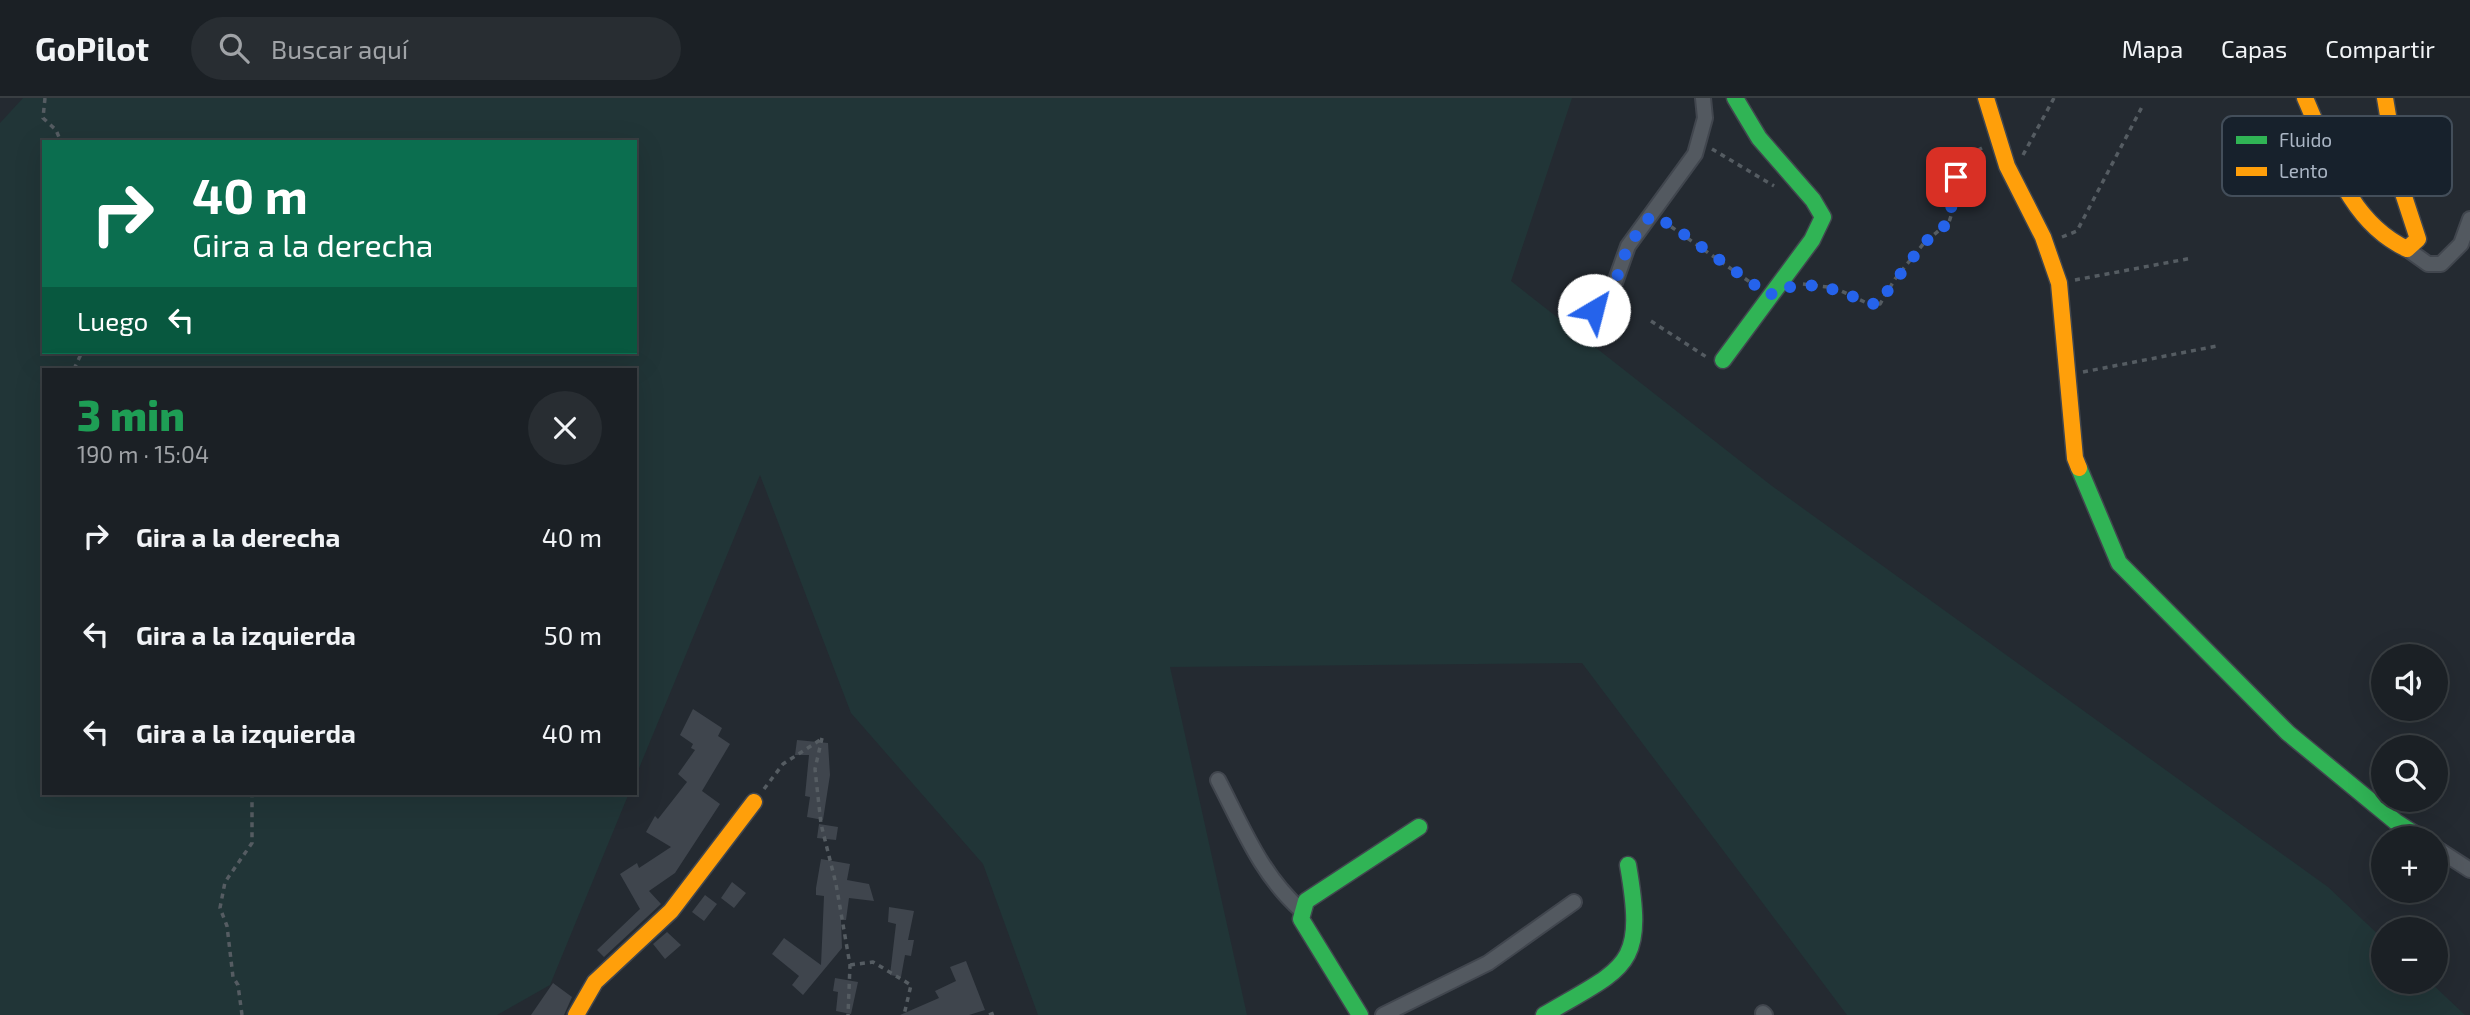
<!DOCTYPE html>
<html lang="es">
<meta charset="utf-8">
<style>
:root{--surface:#1b2025;--page:#282d32;--text:#f1f3f6;--muted:#a0a3a7;--line:#393e42}
body{margin:0;font-family:"Exo 2",sans-serif;background:var(--page);color:var(--text);height:100vh;display:flex;flex-direction:column;font-size:26px;white-space:nowrap}
*{box-sizing:border-box;margin:0}
p{font-size:23px;color:var(--muted)}
.icon{flex:none;width:38px;height:38px;fill:none;stroke:currentColor;stroke-width:2;stroke-linecap:round;stroke-linejoin:round}
.map{position:relative;flex:1;overflow:hidden}
.side{position:absolute;left:42px;top:270px;width:595px;height:427px;display:flex;flex-direction:column;background:var(--surface);border-radius:0px;box-shadow:0 7px 28px #0002,0 0 0 2px var(--line)}
.side>*{flex:none}
.top-card{position:absolute;left:42px;top:42px;width:595px;height:214px;border-radius:0px;box-shadow:0 7px 28px #0002,0 0 0 2px var(--line);background:#0b6e4f;color:#fff;overflow:hidden}
.controls{position:absolute;left:2371px;top:546px;display:grid;gap:14px}
.controls a{display:grid;place-items:center;width:77px;height:77px;border-radius:50%;background:var(--surface);box-shadow:0 7px 28px #0002,0 0 0 2px var(--line);font-size:35px}
.pin{position:absolute;display:grid;place-items:center;width:60px;height:60px;color:#fff;margin:-30px;border-radius:14px;box-shadow:0 4px 10px #0006}
.me{position:absolute;width:77px;margin:-38px;rotate:37deg;stroke-linejoin:round;filter:drop-shadow(0 0 5px #0008)}
.turn{display:flex;align-items:center;gap:24px;height:147px;padding:0 35px;font-size:32px}
.turn .icon{width:91px;height:91px;stroke-width:2.5}
.turn b{display:block;font-size:49px;line-height:60px}
.then{display:flex;align-items:center;height:66px;padding:0 35px;background:#0003;gap:14px;font-size:26px}
.round{display:grid;place-items:center;flex:none;width:74px;height:74px;border-radius:37px;background:var(--page)}
.overview{display:flex;align-items:center;justify-content:space-between;height:119px;padding:0 35px}
h1{font-size:42px;font-weight:800;line-height:52px;color:#1e9e55}
ul{padding:0;list-style:none}
li{display:flex;align-items:center;gap:21px;height:98px;padding:0 35px}
li div{flex:1}
li b{display:block;font-size:26px}
li em{font-style:normal}
header{display:flex;align-items:center;gap:42px;box-sizing:border-box;height:98px;padding:0 35px;background:var(--surface);border-bottom:2px solid var(--line)}
header strong{font-size:33px}
nav{display:flex;gap:38px;margin-inline-start:auto;font-size:24px}
.search{width:490px;height:63px;background:var(--page);display:flex;align-items:center;gap:18px;box-sizing:border-box;padding:0 24px;border-radius:38px;color:var(--muted);font-size:26px}
.map>svg:first-child{display:block}
.green{fill:#213537;fill-rule:evenodd}
.building{fill:#3f454d}
.lines{fill:none;stroke-linecap:round;stroke-linejoin:round}
.street-casing{stroke:#41464e;stroke-width:18}
.fast-casing{stroke:#41464e;stroke-width:19}
.slow-casing{stroke:#41464e;stroke-width:19}
.path{stroke:#555c62;stroke-width:3.5;stroke-dasharray:5 5;stroke-linecap:butt}
.street{stroke:#535960;stroke-width:14}
.fast{stroke:#30b455;stroke-width:16}
.slow{stroke:#ff9f0a;stroke-width:16}
.route{stroke:#2563eb;stroke-width:12;stroke-dasharray:0 21.6}
.key{fill:#17212c;stroke:#434e5a;stroke-width:2}
.key-label{font-size:19px;fill:#abb6c5}
</style>
<header>
<strong>GoPilot</strong>
<div class="search"><svg class="icon" aria-label="search" viewBox="0 0 24 24"><circle cx="10" cy="10" r="6"/><path d="M15 15l6 6"/></svg>Buscar aquí</div>
<nav><a>Mapa</a><a>Capas</a><a>Compartir</a></nav>
</header>
<div class="map">
<svg width="2470" height="917" viewBox="0 0 2470 917">
<rect width="100%" height="100%" fill="#242a31"/>
<path class="green" d="M23 0H1572L1511 183 1772 388 2328 789 2383 841 2384 884H2430L2465 917H1847L1582 565 1170 569 1247 917H1038L983 766 851 615 760 377 635 680V271H44V695H629L550 887 497 917H0V25ZM44 44H635V254H44Z"/>
<path class="building" d="M693 611 722 630 718 638 730 646 702 693 720 706 675 775 649 793 661 806 604 859 597 852 640 811 620 776 637 765 639 770 671 749 646 734 655 718 658 721 687 684 678 676 695 652 691 650 693 646 680 637Z
M797 642 828 645 830 677 823 722 807 719 810 699 805 698 809 657H795Z
M819 726 838 729 836 742 817 740Z
M821 761 850 766 847 782 869 786 874 803 849 800 846 822H841L842 850 803 897 792 887 799 878 772 856 784 840 821 867 824 798 816 797V790Z
M732 784 746 795 734 810 721 800Z
M705 797 717 806 704 823 692 814Z
M889 809 914 813 908 842H914L911 858 905 857 901 879 890 877 896 826 888 824Z
M667 834 681 847 665 861 653 846Z
M966 863 985 912 969 917H900L939 900 935 893 956 883 950 869Z
M835 880 858 884 851 916 836 913 838 894 833 893Z
M553 885 572 899 564 917H531Z"/>
<g class="lines">
<defs>
<path id="street" d="M2407 151 2428 166H2441L2461 146 2470 121
M1594 212 1612 193 1628 148 1695 56 1705 20 1703 0
M1218 682C1242 728 1261 777 1301 812
M2436 750 2470 772
M1763 915 1765 917
M1383 917 1488 865 1574 804"/>
<path id="fast" d="M1723 262 1812 142 1823 119 1813 102 1759 40 1735 0
M2079 370 2119 465 2288 635 2396 724 2421 740
M1360 917 1301 821 1306 803 1419 729
M1544 917C1627 868 1646 870 1628 767"/>
<path id="slow" d="M1986 0 2007 68 2043 139 2059 185 2075 360 2079 370
M2305 0C2330 56 2347 123 2407 151L2418 141 2399 83 2385 0
M576 917 595 884 671 813 754 704"/>
</defs>
<use href="#street" class="street-casing"/>
<use href="#fast" class="fast-casing"/>
<use href="#slow" class="slow-casing"/>
<path class="path" d="M45 0 43 20 56 32 61 44
M1712 51 1774 88
M2023 57 2054 0
M1663 123 1757 189
M2062 139 2077 133 2143 7
M2075 182 2192 160
M1803 186 1835 190 1871 207 1880 206 1895 181 1924 145 1949 124C1960 95 1947 68 1982 50
M1651 223 1708 260
M74 271 82 254
M2083 274 2217 248
M822 640 815 671 821 726 836 786 850 867 848 917
M764 691 783 666 820 642
M850 867 873 864 911 887 904 917
M242 917 238 887 233 879 227 828 220 810 225 784 252 745V695
M989 917 997 914"/>
<use href="#street" class="street"/>
<use href="#fast" class="fast"/>
<use href="#slow" class="slow"/>
</g>
<g class="lines">
<path class="route" d="M1594 212 1612 193 1628 148 1651 117 1671 127 1770 198 1776 190 1820 187 1877 207 1924 145 1949 124 1956 79"/>
</g>
<rect x="2222" y="18" width="230" height="80" rx="10" class="key"/>
<rect x="2236" y="38" width="31" height="8" fill="#30b455"/>
<rect x="2236" y="69" width="31" height="9" fill="#ff9f0a"/>
<g class="key-label">
<text x="2279" y="49">Fluido</text>
<text x="2279" y="80">Lento</text>
</g>
</svg>
<div class="controls">
<a><svg class="icon" aria-label="sound" viewBox="0 0 24 24"><path d="M4 9h4l5-4v14l-5-4H4zM17 9q2 3 0 6"/></svg></a>
<a><svg class="icon" aria-label="search" viewBox="0 0 24 24"><circle cx="10" cy="10" r="6"/><path d="M15 15l6 6"/></svg></a>
<a>+</a>
<a>−</a>
</div>
<div class="pin" style="left:1956px;top:79px;background:#d93025"><svg class="icon" aria-label="arrive" viewBox="0 0 24 24"><path d="M6 21V4h12l-3 4 3 4H6"/></svg></div>
<svg class="me" style="left:1594px;top:212px" viewBox="-20 -20 40 40"><circle r="19" fill="#fff"/><path d="M0-13L10 11 0 6-10 11z" fill="#2563eb"/></svg>
<div class="top-card">
<div class="turn"><svg class="icon" aria-label="right" viewBox="0 0 24 24"><path d="M7 20v-9h11M14 6l5 5-5 5"/></svg><div><b>40 m</b>Gira a la derecha</div></div>
<div class="then">Luego<svg class="icon" aria-label="left" viewBox="0 0 24 24"><path d="M17 20v-9H6M10 6l-5 5 5 5"/></svg></div>
</div>
<section class="side">
<div class="overview"><div><h1>3 min</h1><p>190 m · 15:04</p></div><a class="round"><svg class="icon" aria-label="close" viewBox="0 0 24 24"><path d="M6 6l12 12M18 6L6 18"/></svg></a></div>
<ul>
<li><svg class="icon" aria-label="right" viewBox="0 0 24 24"><path d="M7 20v-9h11M14 6l5 5-5 5"/></svg><div><b>Gira a la derecha</b></div><em>40 m</em></li>
<li><svg class="icon" aria-label="left" viewBox="0 0 24 24"><path d="M17 20v-9H6M10 6l-5 5 5 5"/></svg><div><b>Gira a la izquierda</b></div><em>50 m</em></li>
<li><svg class="icon" aria-label="left" viewBox="0 0 24 24"><path d="M17 20v-9H6M10 6l-5 5 5 5"/></svg><div><b>Gira a la izquierda</b></div><em>40 m</em></li>
</ul>
</section>
</div>
